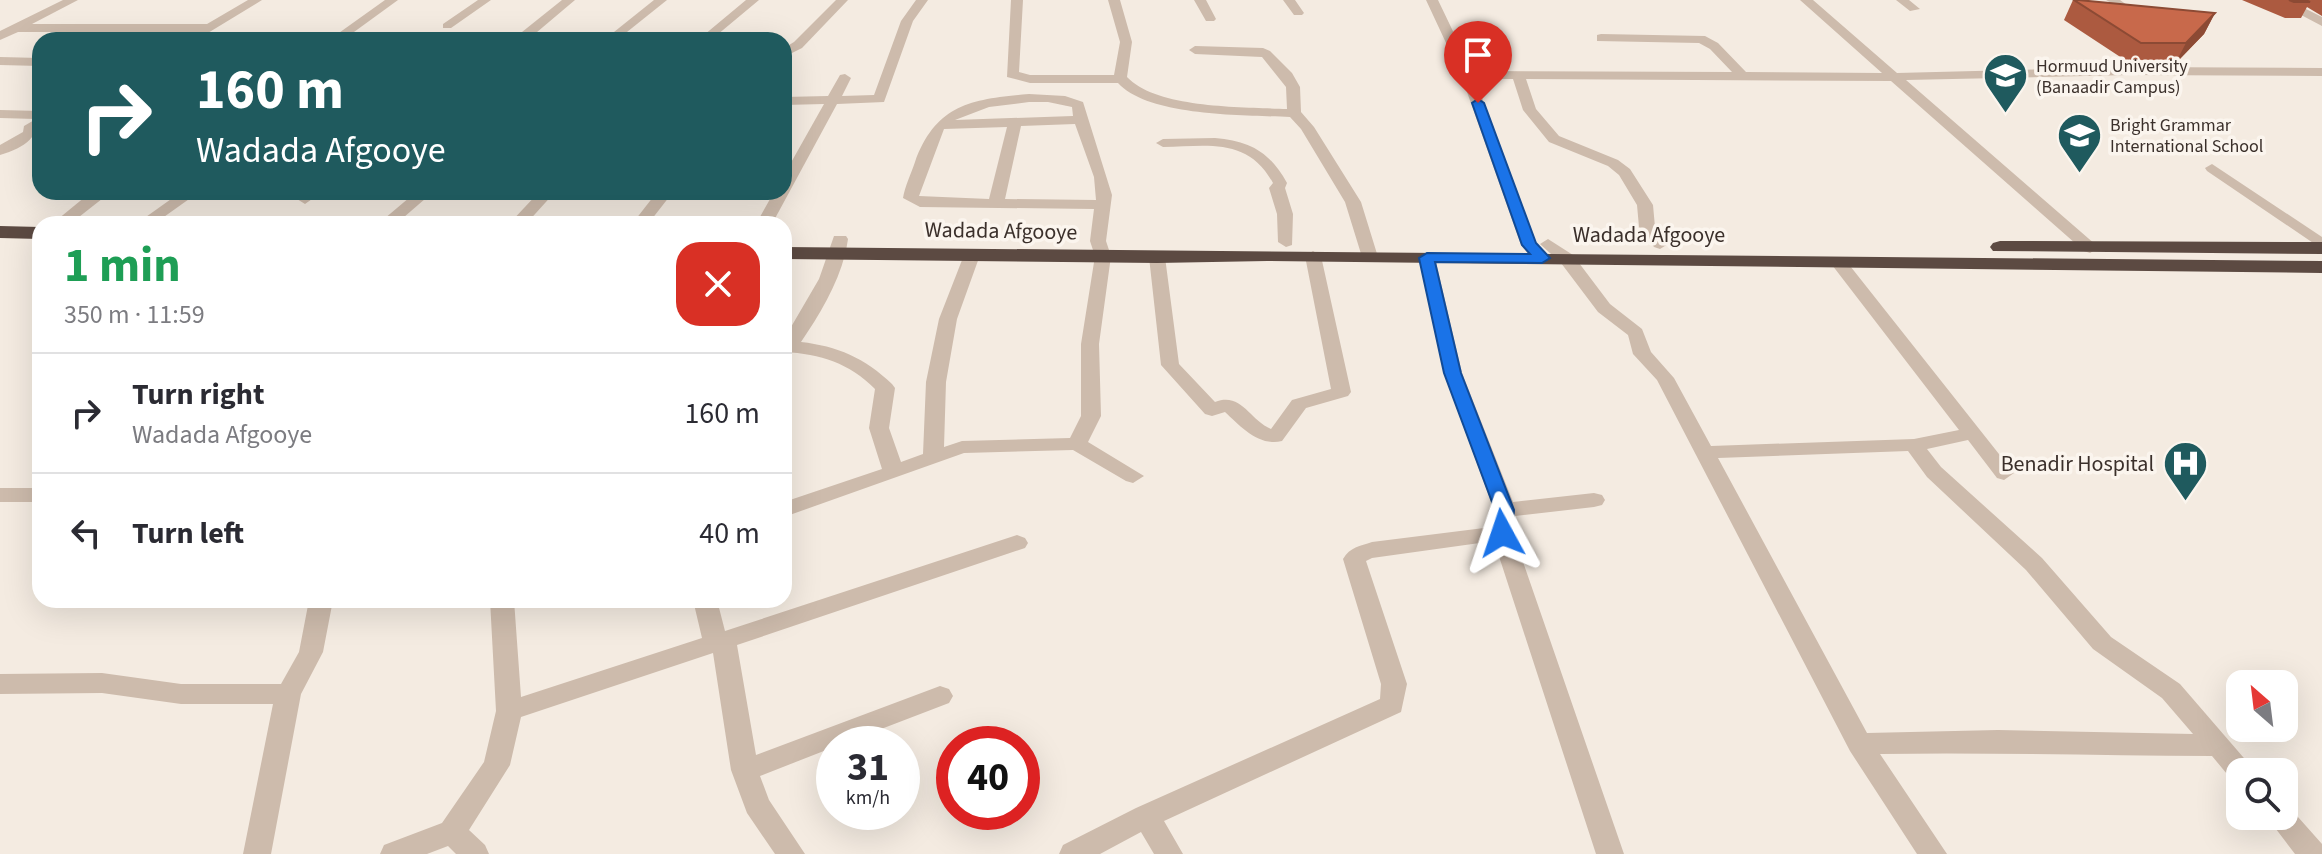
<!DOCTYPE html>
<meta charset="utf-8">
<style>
:root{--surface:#fff;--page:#f2f2f3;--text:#2b2b33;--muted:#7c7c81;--line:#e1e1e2}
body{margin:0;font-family:"Source Sans 3",sans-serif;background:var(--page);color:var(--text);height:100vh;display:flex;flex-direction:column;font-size:30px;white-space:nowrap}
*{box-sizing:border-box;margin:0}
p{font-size:26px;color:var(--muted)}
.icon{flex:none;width:44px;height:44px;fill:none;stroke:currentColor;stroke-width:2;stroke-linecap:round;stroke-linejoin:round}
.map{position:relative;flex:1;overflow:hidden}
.sheet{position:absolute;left:32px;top:216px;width:760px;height:392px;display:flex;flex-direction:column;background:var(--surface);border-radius:24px;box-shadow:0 8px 32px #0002}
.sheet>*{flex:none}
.banner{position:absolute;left:32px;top:32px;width:760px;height:168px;border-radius:24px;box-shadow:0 8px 32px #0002;background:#1f5a5e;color:#fff;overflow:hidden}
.needle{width:52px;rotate:332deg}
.tools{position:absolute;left:2226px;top:670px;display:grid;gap:16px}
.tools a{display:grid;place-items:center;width:72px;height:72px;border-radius:16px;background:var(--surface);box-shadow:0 8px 32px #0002;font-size:40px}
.speed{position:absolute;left:816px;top:726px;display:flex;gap:16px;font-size:40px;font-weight:700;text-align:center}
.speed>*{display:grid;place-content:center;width:104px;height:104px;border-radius:50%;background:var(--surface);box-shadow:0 8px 32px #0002;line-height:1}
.speed small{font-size:20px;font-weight:400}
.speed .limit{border:12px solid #d22;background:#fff;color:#111}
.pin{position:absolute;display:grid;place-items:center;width:68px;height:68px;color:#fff;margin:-82px -34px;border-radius:50% 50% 50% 0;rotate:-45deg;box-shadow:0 0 8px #0007}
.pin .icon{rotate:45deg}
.me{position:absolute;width:88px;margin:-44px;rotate:355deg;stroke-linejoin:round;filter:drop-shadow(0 0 6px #0008)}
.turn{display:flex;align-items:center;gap:28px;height:168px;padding:0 32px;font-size:36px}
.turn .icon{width:104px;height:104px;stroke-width:2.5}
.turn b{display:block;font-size:56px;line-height:68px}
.round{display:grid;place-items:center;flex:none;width:84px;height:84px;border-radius:24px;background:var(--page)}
.overview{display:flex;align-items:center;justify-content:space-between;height:136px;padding:0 32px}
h1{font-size:48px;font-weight:700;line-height:60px;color:#1e9e55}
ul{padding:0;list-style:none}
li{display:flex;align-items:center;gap:24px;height:120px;padding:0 32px;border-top:2px solid var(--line)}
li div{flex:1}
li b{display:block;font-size:30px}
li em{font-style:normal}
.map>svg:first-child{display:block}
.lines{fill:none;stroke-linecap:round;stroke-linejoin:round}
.minor{fill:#cdbbac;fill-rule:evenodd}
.highway{fill:#5c4a42;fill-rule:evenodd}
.wall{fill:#ac5a40}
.shaded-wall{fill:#8c4a34}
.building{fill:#c8694b;stroke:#8c4a34;stroke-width:2}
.route{fill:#1a73e8;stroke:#114b97;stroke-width:2}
.labels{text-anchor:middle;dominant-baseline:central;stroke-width:7;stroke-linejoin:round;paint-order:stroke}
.far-poi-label{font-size:18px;fill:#3b302b;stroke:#fbf5ee;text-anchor:start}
.street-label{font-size:22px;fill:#3b302b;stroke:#fbf5ee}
.poi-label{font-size:22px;fill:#3b302b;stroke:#fbf5ee;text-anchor:end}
</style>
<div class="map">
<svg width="2322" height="854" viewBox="0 0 2322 854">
<rect width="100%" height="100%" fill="#f4ebe1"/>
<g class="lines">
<path class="minor" d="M63 0H78L32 24H207L248 0H262L198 39 192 35 195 32H18L0 40V31Z
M385 0H398L343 40H329Z
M478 0H491L451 28H443V24Z
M562 0H575L530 38 506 40 522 32Z
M654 0H667L617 40H604Z
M746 0H759L711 40H698Z
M836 0H848L802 48 784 57V48L794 42Z
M916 0H928L913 21 884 102 837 104 772 224H756L774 192H784V175L824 104 784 105V97L828 96 840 75 845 74 851 78 842 96 874 95 901 21Z
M1011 0H1023L1019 72 1030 75H1114L1120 42 1108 0H1120L1132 42 1127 77C1157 109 1245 107 1287 109L1286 87 1262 57 1195 54 1189 50 1195 46 1263 48 1270 51 1292 73 1300 87 1301 112 1314 127 1361 202 1378 257 1376 261H1364L1362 257 1345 202 1301 129 1290 117C1246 115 1149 117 1118 83H1030L1007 77Z
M1194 0H1206L1216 19 1214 21H1206Z
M1283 0H1295L1304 13 1302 15H1294Z
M1426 0H1438L1472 71 1732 72 1710 49 1699 43 1597 41V35L1601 34 1705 36 1718 43 1746 72 1882 73 1800 0H1813L1897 73 2129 67 2322 68V76L2129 75 1906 80 2096 245 2098 248 2090 253 2084 251 1891 81 1526 79 1536 109 1559 136 1618 160 1630 169 1653 205 1655 227 1668 244 1660 249 1654 247 1639 227 1637 205 1619 175 1608 166 1549 142 1523 110 1513 79H1475L1536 243 1550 258 1542 263 1536 262 1521 245 1461 75Z
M1896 0H1909L1920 9 1910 11Z
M2106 0H2120L2127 5 2121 8Z
M2273 0H2288L2322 17V26Z
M0 57 40 58V66L0 65Z
M1029 94 1065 96 1083 102 1112 195 1106 241 1111 256 1099 344 1101 416 1088 442 1144 476 1133 483 1126 481 1073 450 964 453 784 517V502L882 469 869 428 875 389C849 363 821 354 784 352V339L819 279 834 236H846L848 239C843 276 822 311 801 342 837 346 865 358 892 384L895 388 889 428 901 462 923 454 926 382 939 319 964 255 972 250 980 255 957 319 946 382 944 447 962 441 1070 438 1081 416V344L1095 256 1090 241 1094 209 920 207 903 198C905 186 911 174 915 162 936 104 972 99 1029 94ZM1029 102H1048L1072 107 1073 116 955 120 989 107ZM1075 124 1094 177 1096 200 1005 199 1021 126ZM1007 127 989 199 919 196 944 129Z
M0 110 40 111C40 137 26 147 0 155V145L23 132 24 126 36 119 0 118Z
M1215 138C1250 141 1270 152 1287 183L1285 188 1293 214 1292 245 1286 247 1278 242 1277 214 1269 188 1273 183C1248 137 1208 146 1163 147L1156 143 1163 139Z
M2212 164 2322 237V249L2207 171 2205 168Z
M91 192H107V195L70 224H52Z
M181 192H199L154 224H136Z
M304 192H322L305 204 297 199Z
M416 192H433L396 224H378Z
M539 192H555L526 224H509Z
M657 192H673L648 224H632Z
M1548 239 1573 255 1610 304 1642 329 1651 352 1674 378 1711 446 1914 439 1959 430 1829 261 1831 257H1843L2014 473 2004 480 1997 478 1968 440 1927 449 1941 467 2042 558 2111 637 2180 684 2256 772H2240V782L2232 780 2212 756C2101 756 1991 752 1880 754L1947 854H1917L1850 751 1657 380 1633 354 1628 335 1598 312 1561 263 1540 244ZM1908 451 1927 477 2026 570 2093 649 2162 698 2193 734 1998 730 1867 733 1718 458Z
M1313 251 1321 256 1351 392 1348 396 1306 408 1282 441C1259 447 1240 426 1225 412L1212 416 1205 414 1161 365 1149 257 1157 252 1165 257 1179 364 1215 402C1242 392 1249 420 1271 429L1292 400 1331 389 1305 256Z
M1427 253 1435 258 1462 373 1513 502 1594 493 1602 495 1605 500 1602 505 1594 507 1515 516 1513 533 1624 854H1596L1494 541 1372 558 1366 561 1407 684 1401 712 1164 821 1183 854H1154L1141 832 1100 854H1059L1063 845 1136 808 1380 699 1381 684 1343 559C1350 547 1360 546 1372 542L1492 527 1494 510 1444 373 1419 258Z
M0 488H40V502H0Z
M1017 535 1025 538 1028 543 1025 548 737 645 756 755 940 686 949 689 953 696 949 703 842 744H834V747L760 776 769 800 805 854H775L747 813 731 770 713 653 521 717 510 765 469 830 485 845 489 854H456L448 846 427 854H380L384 845 442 823 484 762 496 711 490 600H514L521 697 702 638 693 600H717L725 631Z
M309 600H333L323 652 301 694 271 854H243L273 704H181L102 693 0 694V674L102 673 181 684H281L299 652Z
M2284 806 2290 808 2322 844V854H2295L2266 816H2284Z"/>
<path class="highway" d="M0 226 40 227V239L0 238Z
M2000 241 2322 242V254L1993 251 1990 247 1993 243Z
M784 247 2322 261V273L1267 261 1157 263 784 259Z"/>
</g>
<path class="wall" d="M2073 0 2215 13 2204 34 2175 64H2131L2064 20Z
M2242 0H2322V16L2307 7 2301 18H2285Z"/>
<path class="shaded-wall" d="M2215 13 2204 34 2175 64 2186 43Z"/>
<path class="building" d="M2074 0H2078L2215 13 2186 43H2141Z
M2289 0H2306L2310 2H2294Z"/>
<path class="route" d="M1478 99 1484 103 1536 243 1550 258 1542 263 1435 262 1461 373 1514 510 1512 533 1502 540 1492 533 1495 510 1444 373 1419 258 1427 253 1530 254 1522 245 1472 103Z"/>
<defs>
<symbol id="university-pin" viewBox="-11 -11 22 30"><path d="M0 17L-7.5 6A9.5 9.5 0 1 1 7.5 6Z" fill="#1f5a5e" stroke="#fbf5ee"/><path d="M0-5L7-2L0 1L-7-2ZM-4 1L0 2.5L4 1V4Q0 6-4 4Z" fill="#fff"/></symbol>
<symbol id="school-pin" viewBox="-11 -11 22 30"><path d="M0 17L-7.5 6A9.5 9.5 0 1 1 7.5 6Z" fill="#1f5a5e" stroke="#fbf5ee"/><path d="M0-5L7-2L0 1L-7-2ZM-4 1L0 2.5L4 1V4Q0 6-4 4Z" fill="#fff"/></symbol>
<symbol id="hospital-pin" viewBox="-11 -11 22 30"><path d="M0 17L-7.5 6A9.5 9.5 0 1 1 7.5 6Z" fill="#1f5a5e" stroke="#fbf5ee"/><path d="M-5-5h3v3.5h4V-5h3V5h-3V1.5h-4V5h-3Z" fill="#fff"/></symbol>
</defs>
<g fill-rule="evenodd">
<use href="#university-pin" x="1980" y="50" width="51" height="69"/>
<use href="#school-pin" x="2054" y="110" width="51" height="69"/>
<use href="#hospital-pin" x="2160" y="438" width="51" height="69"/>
</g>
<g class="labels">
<g class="far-poi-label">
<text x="2036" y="66">Hormuud University<tspan x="2036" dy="21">(Banaadir Campus)</tspan></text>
<text x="2110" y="125">Bright Grammar<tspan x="2110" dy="21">International School</tspan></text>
</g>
<g class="street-label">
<text transform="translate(1001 231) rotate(1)">Wadada Afgooye</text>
<text x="1649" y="235">Wadada Afgooye</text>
</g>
<g class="poi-label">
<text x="2154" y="464">Benadir Hospital</text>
</g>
</g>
</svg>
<div class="tools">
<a><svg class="needle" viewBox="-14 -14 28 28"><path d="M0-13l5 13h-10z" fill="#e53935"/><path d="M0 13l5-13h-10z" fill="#7c7c81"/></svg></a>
<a><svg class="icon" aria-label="search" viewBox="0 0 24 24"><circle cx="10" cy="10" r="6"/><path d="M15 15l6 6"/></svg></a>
</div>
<div class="speed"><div>31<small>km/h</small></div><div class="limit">40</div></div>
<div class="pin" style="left:1478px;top:103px;background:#d93025"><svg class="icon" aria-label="arrive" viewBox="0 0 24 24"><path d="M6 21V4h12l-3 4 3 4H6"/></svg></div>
<svg class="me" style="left:1502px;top:533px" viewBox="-20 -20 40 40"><path d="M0-17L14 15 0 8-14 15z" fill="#1a73e8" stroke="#fff" stroke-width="4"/></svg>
<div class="banner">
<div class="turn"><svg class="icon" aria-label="right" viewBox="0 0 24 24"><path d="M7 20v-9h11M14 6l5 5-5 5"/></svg><div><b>160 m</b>Wadada Afgooye</div></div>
</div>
<section class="sheet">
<div class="overview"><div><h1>1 min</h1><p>350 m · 11:59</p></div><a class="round" style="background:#d93025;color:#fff"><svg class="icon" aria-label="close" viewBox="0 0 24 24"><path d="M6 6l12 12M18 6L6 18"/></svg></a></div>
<ul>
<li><svg class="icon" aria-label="right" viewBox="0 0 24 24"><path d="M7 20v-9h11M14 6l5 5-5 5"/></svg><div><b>Turn right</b><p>Wadada Afgooye</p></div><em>160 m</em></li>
<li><svg class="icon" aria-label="left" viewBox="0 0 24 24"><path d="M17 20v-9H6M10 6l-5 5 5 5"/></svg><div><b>Turn left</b></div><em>40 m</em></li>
</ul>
</section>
</div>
